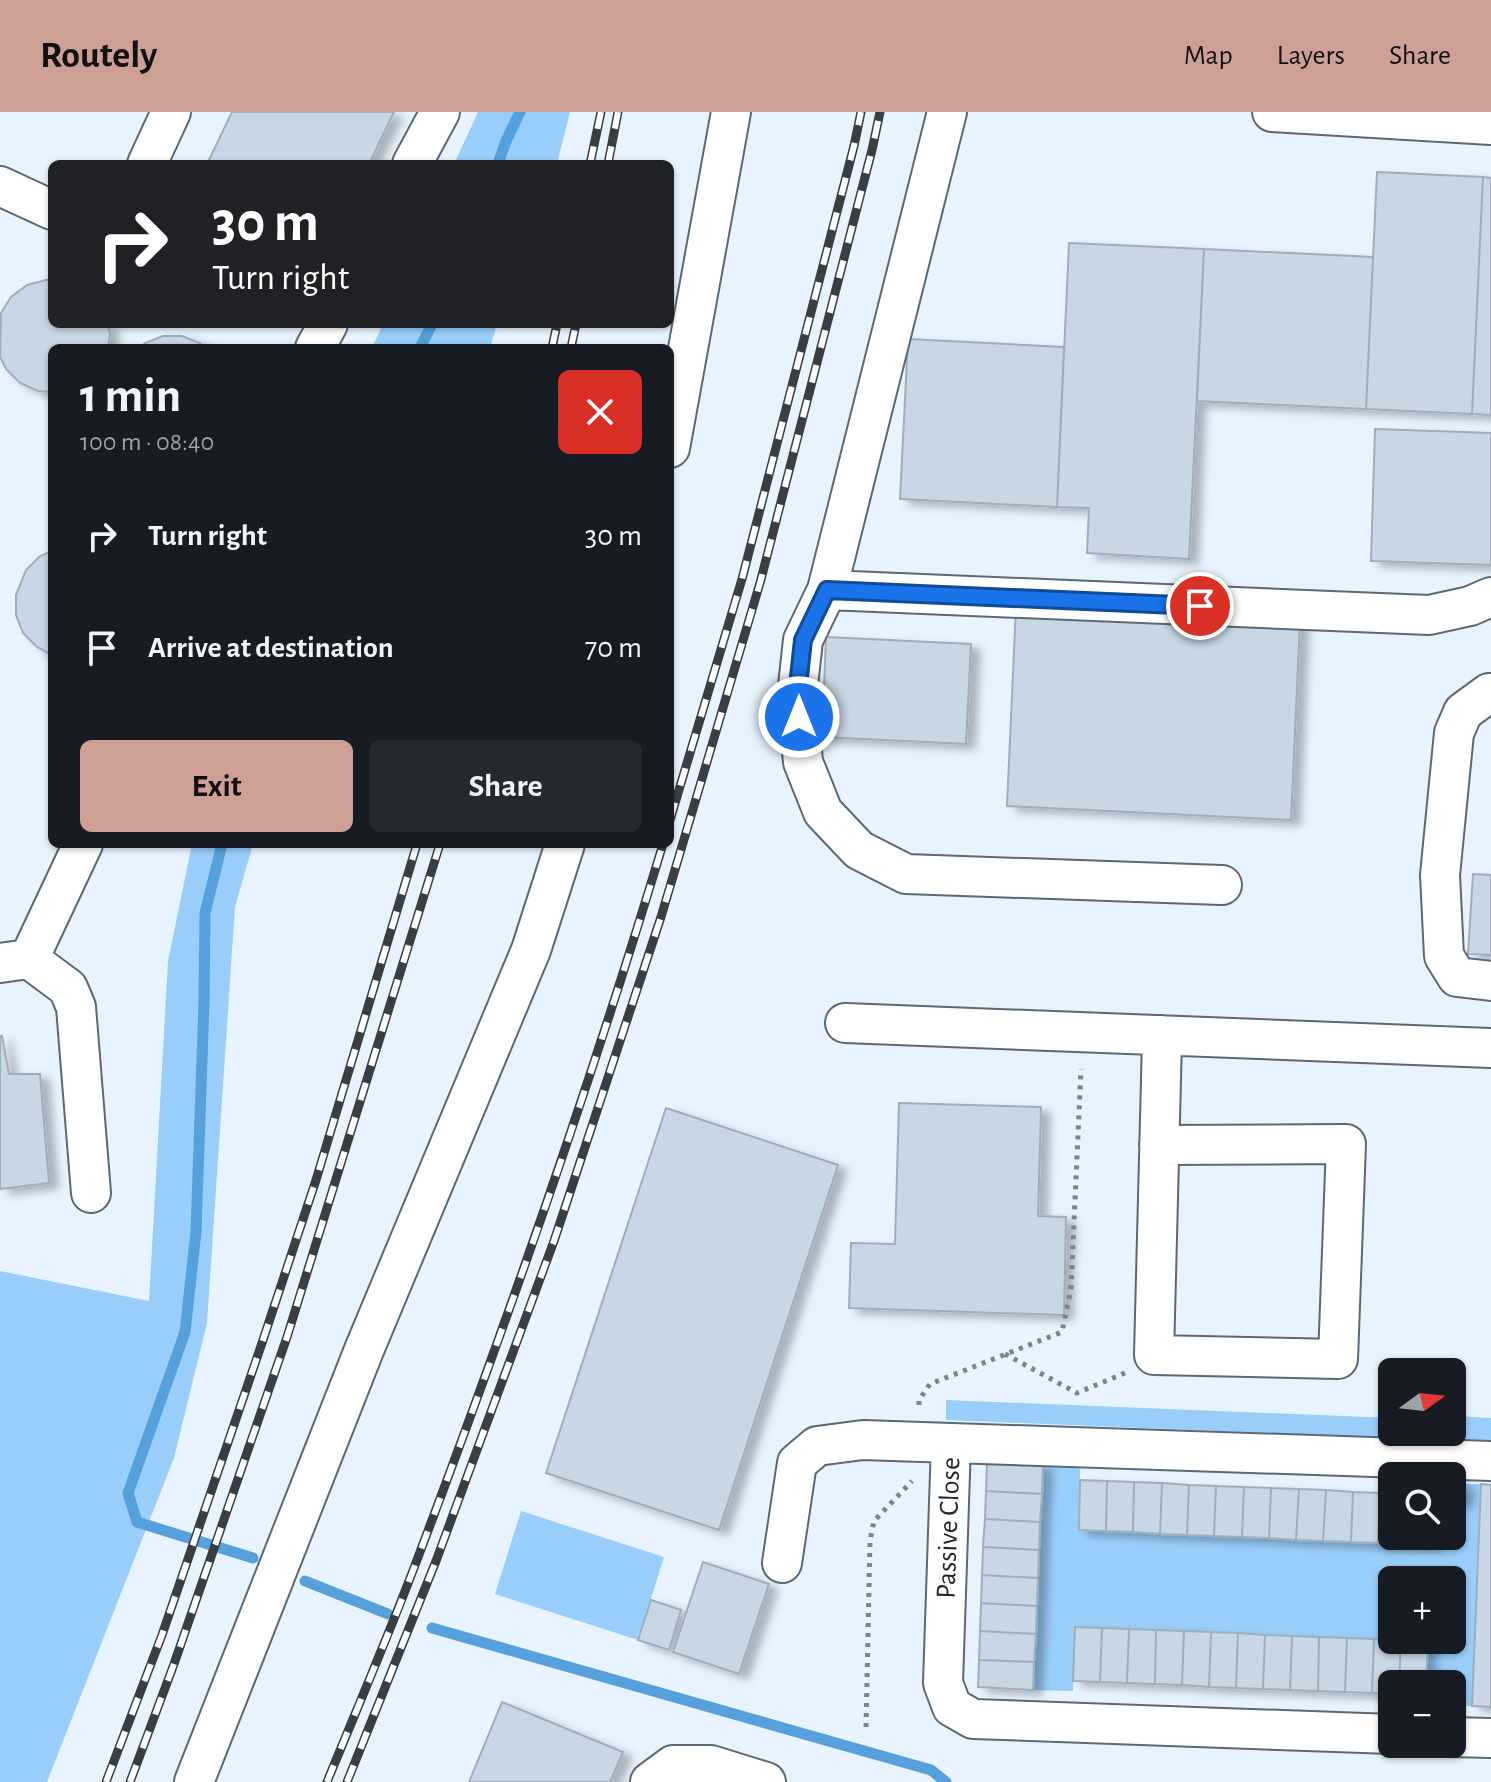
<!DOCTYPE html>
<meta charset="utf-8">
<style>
:root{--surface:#171b24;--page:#242831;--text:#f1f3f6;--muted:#9ea1a6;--accent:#cd9f95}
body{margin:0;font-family:"Alegreya Sans",sans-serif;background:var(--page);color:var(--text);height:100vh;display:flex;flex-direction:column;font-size:30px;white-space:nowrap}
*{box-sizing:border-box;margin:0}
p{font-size:26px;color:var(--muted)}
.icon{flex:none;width:44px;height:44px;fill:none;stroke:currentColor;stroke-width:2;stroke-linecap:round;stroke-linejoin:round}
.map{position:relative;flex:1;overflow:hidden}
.panel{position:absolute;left:48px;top:232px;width:626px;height:504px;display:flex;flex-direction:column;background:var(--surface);border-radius:12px;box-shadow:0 2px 6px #0004}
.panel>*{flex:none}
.hud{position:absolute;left:48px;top:48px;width:626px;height:168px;border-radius:12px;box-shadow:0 2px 6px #0004;background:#202124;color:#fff;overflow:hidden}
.needle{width:52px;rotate:75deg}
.controls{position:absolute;left:1378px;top:1246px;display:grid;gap:16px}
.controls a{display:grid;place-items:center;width:88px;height:88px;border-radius:12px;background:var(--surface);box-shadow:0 2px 6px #0004;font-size:40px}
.pin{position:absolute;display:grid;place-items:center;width:68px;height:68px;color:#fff;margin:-34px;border:4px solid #fff;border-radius:50%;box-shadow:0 2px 8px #0007}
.me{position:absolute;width:88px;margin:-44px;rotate:0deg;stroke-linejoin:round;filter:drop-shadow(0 0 6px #0008)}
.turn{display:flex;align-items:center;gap:28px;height:168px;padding:0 32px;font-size:36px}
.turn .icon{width:104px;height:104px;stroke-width:2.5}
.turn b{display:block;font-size:56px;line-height:68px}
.round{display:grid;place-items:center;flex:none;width:84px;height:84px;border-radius:12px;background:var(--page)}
.summary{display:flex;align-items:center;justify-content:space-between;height:136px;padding:0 32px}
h1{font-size:48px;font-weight:600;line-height:60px}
.button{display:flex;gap:16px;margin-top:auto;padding:16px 32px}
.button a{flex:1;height:92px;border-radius:12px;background:var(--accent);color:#111;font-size:32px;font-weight:600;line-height:92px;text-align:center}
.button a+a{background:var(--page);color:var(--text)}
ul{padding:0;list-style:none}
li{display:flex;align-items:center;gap:24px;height:112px;padding:0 32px}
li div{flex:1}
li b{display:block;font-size:30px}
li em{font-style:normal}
header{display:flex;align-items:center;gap:48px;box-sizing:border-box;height:112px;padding:0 40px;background:var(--accent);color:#111}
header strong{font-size:38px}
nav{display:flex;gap:44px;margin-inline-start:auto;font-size:28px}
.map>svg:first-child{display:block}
.green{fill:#99cefb}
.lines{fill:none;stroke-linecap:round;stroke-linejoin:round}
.stream{stroke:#56a1db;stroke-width:11}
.building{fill:#c7d7e4;stroke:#9faeba;stroke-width:2;filter:url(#shadow)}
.minor-casing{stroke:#5b6975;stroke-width:42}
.path{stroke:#7b848c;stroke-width:5;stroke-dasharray:4 6;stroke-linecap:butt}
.minor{stroke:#fff;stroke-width:38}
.rail-casing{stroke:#373e44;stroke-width:9}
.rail{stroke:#fff;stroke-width:6;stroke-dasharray:18;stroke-linecap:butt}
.route-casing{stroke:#114b97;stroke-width:20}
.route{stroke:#1a73e8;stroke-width:14}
.labels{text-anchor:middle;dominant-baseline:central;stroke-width:6;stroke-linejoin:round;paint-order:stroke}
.street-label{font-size:28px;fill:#20262b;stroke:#fff}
</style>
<header>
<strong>Routely</strong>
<nav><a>Map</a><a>Layers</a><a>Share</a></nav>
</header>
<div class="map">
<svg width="1491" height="1670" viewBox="0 0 1491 1670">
<defs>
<filter id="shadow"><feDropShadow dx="9" dy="5" stdDeviation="4" flood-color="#0004"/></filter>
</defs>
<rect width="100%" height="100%" fill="#e7f4ff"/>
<path class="green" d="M478 0H570L557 52H454Z
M383 212H497L490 236H372Z
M192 732H253L235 795 207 1211 174 1346 47 1670H0V1159L149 1189 168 849Z
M946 1288 1392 1306V1320H1452V1304L1491 1306V1330L946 1308Z
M1043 1353 1080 1355 1079 1418 1432 1433 1433 1424H1452V1389L1464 1390 1465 1372H1481L1472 1594H1458V1576L1452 1575V1572H1426L1428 1530 1395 1528H1452V1468H1392V1528L1076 1515 1073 1579 1033 1578Z
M521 1399 664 1445 638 1528 495 1482Z"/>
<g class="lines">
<path class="stream" d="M498 52 506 29 520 0
M420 236 432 212
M222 732 205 801 204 890 196 1120 185 1220 128 1381 137 1410 253 1446
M305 1469 388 1502
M432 1516 931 1658 946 1670"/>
</g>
<path class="building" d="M232 0H394L369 52H207Z
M1377 60 1483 65 1472 302 1366 297Z
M1483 65 1491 66V303L1472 302Z
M1069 131 1204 137 1189 447 1087 441 1089 396 1057 395Z
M1204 137 1373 145 1366 297 1197 289Z
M46 168H52V212H108L110 223 108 236H52V280L38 279 20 271 6 257 0 245 1 201 11 185 27 173Z
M163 224H182L200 231 206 236H139L145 231Z
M908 227 1064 235 1057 395 900 387Z
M1375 317 1491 321V453L1371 449Z
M52 439V543L37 535 23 521 16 503V483L26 458 40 444Z
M1016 495 1300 509 1291 708 1007 694Z
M826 525 971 532 966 632 822 625Z
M1473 762 1491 763V843L1468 842Z
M0 924H2L9 962H40L49 1071 0 1077Z
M899 991 1041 995 1038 1104 1066 1105 1064 1203 849 1196 851 1131 895 1132Z
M666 996 838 1053 719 1418 546 1361Z
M987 1351 1043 1353 1042 1382 986 1379Z
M1080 1368 1107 1369 1106 1419 1079 1418Z
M1107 1369 1134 1370 1133 1420 1106 1419Z
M1134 1370 1162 1371 1160 1422 1133 1420Z
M1162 1371 1189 1373 1187 1423 1160 1422Z
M1452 1371 1465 1372 1464 1390 1452 1389Z
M1481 1372 1491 1373V1595L1472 1594Z
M1189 1373 1216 1374 1214 1424 1187 1423Z
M1216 1374 1244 1375 1242 1425 1214 1424Z
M1244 1375 1271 1376 1269 1426 1242 1425Z
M1271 1376 1299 1377 1296 1428 1269 1426Z
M1299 1377 1326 1378 1323 1429 1296 1428Z
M1326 1378 1353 1380 1351 1430 1323 1429Z
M986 1379 1042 1382 1040 1410 985 1407Z
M1353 1380 1380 1381 1378 1431 1351 1430Z
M1380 1381H1392V1424H1406L1405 1432 1378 1431Z
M985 1407 1040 1410 1039 1438 983 1435Z
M1406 1424H1433L1432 1433 1405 1432Z
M983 1435 1039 1438 1038 1466 982 1463Z
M703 1450 769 1472 739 1562 673 1540Z
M982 1463 1038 1466 1037 1494 981 1491Z
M651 1488 681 1498 669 1538 638 1528Z
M981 1491 1037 1494 1036 1522 980 1519Z
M1075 1515 1102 1516 1100 1570 1073 1569Z
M1102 1516 1129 1517 1127 1571 1100 1570Z
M1129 1517 1156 1518 1155 1572 1127 1571Z
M1156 1518 1184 1519 1182 1573 1155 1572Z
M980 1519 1036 1522 1034 1550 979 1548Z
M1184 1519 1211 1520 1209 1575 1182 1573Z
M1211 1520 1238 1521 1236 1576 1209 1575Z
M1238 1521 1265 1523 1263 1577 1236 1576Z
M1265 1523 1292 1524 1290 1578 1263 1577Z
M1292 1524 1319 1525 1318 1579 1290 1578Z
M1319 1525 1347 1526 1345 1580 1318 1579Z
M1347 1526 1374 1527 1372 1581 1345 1580Z
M1374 1527 1401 1528 1399 1572H1392V1582L1372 1581Z
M1401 1528 1428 1530 1426 1572H1399Z
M979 1548 1034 1550 1033 1578 978 1575Z
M502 1590 623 1640 610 1670H469Z"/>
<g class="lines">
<defs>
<path id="minor" d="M947 0 827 478 803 528 797 583 803 650 823 700 859 738 906 762 1222 773
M1272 0 1491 13
M147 52 171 0
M412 52 440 0
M0 74 52 98
M315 236 328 212
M670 336 731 0
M827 478 1429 503 1470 494 1491 485
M1491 581H1489L1463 600 1454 621 1440 763 1444 844 1457 865 1491 869
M29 847 68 876 76 895 91 1081
M0 851 29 847 83 732
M845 911 1491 936
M1159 1033 1346 1032 1338 1247 1154 1243 1161 968 1162 923
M951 1331 943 1571 952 1595 973 1607 1392 1622
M782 1451 797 1351 817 1334 863 1328 1491 1349
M1452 1625 1491 1626
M194 1670 364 1238 531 838 565 732
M650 1670 673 1653H711L766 1670"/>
</defs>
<use href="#minor" class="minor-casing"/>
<path class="path" d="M1005 1242 1077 1281 1125 1261
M919 1293V1288L930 1272 1062 1220 1071 1176 1081 957
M866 1615 870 1429 874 1409 912 1369"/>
<use href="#minor" class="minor"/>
<defs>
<path id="rail" d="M590 52 601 0
M608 52 618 0
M552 236 557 212
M571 236 576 212
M670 708 742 467 854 34 861 0
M106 1670 162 1523 262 1231 316 1068 417 732
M130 1670 174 1552 287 1225 440 732
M327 1670C358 1594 391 1518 420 1440 508 1207 591 971 663 732
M347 1670 436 1449 554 1129 661 805 760 471 872 38 880 0"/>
</defs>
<use href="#rail" class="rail-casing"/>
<use href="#rail" class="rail"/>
</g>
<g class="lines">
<defs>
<path id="route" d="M799 605 797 583 803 528 827 478 1200 494"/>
</defs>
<use href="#route" class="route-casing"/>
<use href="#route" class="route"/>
</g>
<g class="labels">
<g class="street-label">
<text transform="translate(949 1416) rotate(-88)">Passive Close</text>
</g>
</g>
</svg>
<div class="controls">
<a><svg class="needle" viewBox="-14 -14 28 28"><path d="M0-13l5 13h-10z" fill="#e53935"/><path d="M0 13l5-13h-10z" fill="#9ea1a6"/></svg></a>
<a><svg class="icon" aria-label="search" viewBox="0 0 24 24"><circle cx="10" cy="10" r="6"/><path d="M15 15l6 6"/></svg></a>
<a>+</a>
<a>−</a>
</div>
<div class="pin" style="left:1200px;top:494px;background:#d93025"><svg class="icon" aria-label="arrive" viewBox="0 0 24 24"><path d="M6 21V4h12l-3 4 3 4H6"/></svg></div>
<svg class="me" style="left:799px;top:605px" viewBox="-20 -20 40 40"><circle r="17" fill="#1a73e8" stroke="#fff" stroke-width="3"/><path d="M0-11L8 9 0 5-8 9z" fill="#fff"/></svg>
<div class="hud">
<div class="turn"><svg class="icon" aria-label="right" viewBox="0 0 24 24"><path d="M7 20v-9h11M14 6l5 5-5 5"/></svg><div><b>30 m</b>Turn right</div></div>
</div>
<section class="panel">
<div class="summary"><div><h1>1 min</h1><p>100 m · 08:40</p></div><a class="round" style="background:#d93025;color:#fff"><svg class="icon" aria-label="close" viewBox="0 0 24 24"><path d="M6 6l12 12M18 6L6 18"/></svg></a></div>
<ul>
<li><svg class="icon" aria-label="right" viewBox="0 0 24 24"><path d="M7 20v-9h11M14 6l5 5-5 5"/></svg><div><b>Turn right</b></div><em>30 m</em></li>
<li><svg class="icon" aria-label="arrive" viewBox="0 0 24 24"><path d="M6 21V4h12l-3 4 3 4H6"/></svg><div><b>Arrive at destination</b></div><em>70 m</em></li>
</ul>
<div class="button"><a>Exit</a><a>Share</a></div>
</section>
</div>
